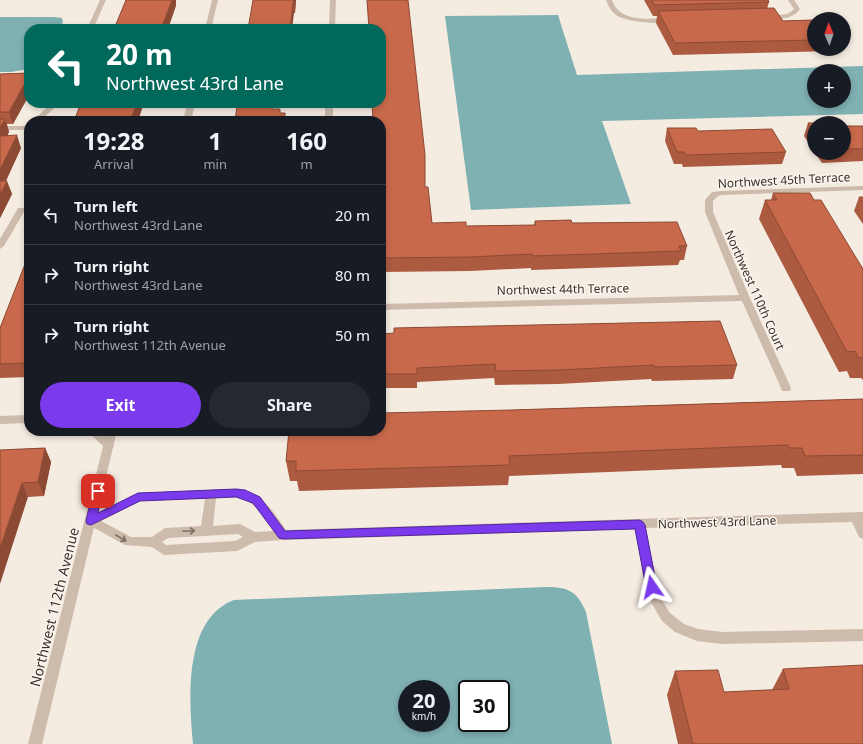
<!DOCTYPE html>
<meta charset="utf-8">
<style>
:root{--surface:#171b24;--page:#242831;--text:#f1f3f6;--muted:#9ea1a6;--line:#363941;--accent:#7c3aed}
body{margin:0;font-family:"Noto Sans",sans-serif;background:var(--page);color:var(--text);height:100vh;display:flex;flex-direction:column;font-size:15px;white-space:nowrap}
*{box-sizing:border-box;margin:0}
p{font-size:13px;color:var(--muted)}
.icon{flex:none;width:22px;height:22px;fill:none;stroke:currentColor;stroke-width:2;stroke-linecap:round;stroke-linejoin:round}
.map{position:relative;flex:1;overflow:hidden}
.sheet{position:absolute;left:24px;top:116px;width:362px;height:320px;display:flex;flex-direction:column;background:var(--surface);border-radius:16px;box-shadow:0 2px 6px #0003}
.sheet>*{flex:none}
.banner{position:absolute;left:24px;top:24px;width:362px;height:84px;border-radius:16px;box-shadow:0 2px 6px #0003;background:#00695c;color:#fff;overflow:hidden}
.needle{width:26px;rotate:358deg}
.fabs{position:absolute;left:807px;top:12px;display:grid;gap:8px}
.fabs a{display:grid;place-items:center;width:44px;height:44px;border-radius:50%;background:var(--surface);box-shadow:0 2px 6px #0003;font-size:20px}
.speed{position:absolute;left:398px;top:680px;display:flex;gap:8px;font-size:20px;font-weight:700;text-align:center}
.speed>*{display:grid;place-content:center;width:52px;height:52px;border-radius:50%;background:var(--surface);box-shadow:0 2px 6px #0003;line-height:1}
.speed small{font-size:10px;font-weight:400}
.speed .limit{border:2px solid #111;border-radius:6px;background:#fff;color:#111}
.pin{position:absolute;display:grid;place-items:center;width:34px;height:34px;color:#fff;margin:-17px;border-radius:8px;box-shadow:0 2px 6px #0006}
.me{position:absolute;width:44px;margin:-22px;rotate:349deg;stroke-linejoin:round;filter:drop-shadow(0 0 3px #0008)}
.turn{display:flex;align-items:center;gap:14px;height:84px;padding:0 16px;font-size:18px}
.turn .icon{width:52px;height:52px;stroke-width:2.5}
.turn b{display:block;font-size:28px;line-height:34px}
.eta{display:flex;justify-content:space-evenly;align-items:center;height:68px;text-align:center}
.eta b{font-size:24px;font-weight:700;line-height:28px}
.action{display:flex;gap:8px;margin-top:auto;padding:8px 16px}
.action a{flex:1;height:46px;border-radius:24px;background:var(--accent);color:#fff;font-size:16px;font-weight:700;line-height:46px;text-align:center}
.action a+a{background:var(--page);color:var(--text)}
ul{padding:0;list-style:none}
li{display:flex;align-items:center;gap:12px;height:60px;padding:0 16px;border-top:1px solid var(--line)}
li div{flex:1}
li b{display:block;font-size:15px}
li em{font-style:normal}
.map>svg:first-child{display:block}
.water{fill:#7fb0b2;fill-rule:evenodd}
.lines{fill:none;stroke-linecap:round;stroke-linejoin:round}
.minor{fill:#cdbbac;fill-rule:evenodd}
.tertiary{fill:#cdbbac;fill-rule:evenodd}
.wall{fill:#ac5a40}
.shaded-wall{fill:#8c4a34}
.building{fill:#c8694b;stroke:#8c4a34}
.oneway{stroke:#7d6f65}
.route{fill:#7c3aed;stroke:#51269a}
.labels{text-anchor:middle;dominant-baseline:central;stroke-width:3;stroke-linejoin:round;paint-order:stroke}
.street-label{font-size:12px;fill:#3b302b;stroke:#fbf5ee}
.near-street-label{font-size:14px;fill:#3b302b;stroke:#fbf5ee}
</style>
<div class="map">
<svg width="863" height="744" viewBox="0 0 863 744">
<rect width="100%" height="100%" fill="#f4ebe1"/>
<path class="water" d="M558 15 577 75 863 66V114L602 121 631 204 471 210 445 16ZM814 71H844V101H814Z
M0 17H54L62 18 63 22 59 29H29V69L11 72H0Z
M546 587C568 587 577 591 586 612L612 744H193C189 700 183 619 234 600ZM407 689H441V723H407ZM467 689H501V723H467Z"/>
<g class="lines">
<path class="minor" d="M100 0H106L93 29H87Z
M330 0H336L335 29H329Z
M606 0H612C620 24 651 18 671 18L674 20C665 26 626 22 616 15 611 11 608 6 606 0Z
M788 0H794L800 9C793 19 779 20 767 18V16C776 14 788 17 794 9Z
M52 103H60L40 121H32Z
M325 103H333V121H325Z
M0 126H28L29 130H0Z
M863 186V190L722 195 718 196 713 201V212L750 298 791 388 790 391H782L781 388 742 301 381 310V304L739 295 705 212V200L712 192 722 191Z
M18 208H24L25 210 4 246 0 249V239Z
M29 415V423L0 424V416Z
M87 431C98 431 108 434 114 445L113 448H105Z
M236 489C263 495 271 508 286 530L863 512V539L859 537 852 522 646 528 657 586 662 600 670 613 684 624 698 629 722 632 863 629V641L722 644 697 641 675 632 662 621 651 602 645 586 635 529 283 540 255 542 237 551 164 555 152 547 125 545 87 524 85 521 87 518 138 493ZM236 497C255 502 264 515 274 531L255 532 240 524 213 526 216 498ZM205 499 201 526 165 528 152 537H131L101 521 140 501ZM238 534 243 537 235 541 166 545 162 542 168 538Z"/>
<path class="tertiary" d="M212 0H218L211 29H205Z
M187 103H195L191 121H183Z
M107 431H117L42 744H28Z"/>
</g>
<path class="wall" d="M296 0 295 13 248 29Z
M644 0H768L769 2 767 9 783 21 814 20V49H835V51L673 55 656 23 657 16H653Z
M29 73V95L13 124H7L9 132 7 136 21 148 6 181 12 194 0 218V74Z
M371 103H381L425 187 432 223 466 226 534 225 535 221 572 223 687 246 684 260H680L678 265 531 270V268L470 271 381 272V121L372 107Z
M808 123H814V151L804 136Z
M844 126H863V161L822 163 815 153H844Z
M667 128 698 131 786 152 782 164 683 167 682 164H674L665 141Z
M773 193 814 200 863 269V380L861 378H850L847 371 839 372 759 219 765 200H771Z
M859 197H863V224L854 211Z
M29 254V377L0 378V328Z
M383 334 737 365 733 379 652 381 651 379 558 384 495 385 494 378 417 382V388H381V342H384Z
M863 399V474L797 476 794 468H782L781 465 509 476 508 485 299 491 297 481H290L286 461 511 410Z
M45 448 51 462 44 496 28 497 0 450Z
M783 669 863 744H678L667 695 675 671 724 692 772 690Z"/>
<path class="shaded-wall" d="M172 0H176V6L168 29H161Z
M294 0H296L295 13 294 2Z
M293 2 294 13 292 29H290Z
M29 76V95L13 124 9 112Z
M137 103H144L138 121H130Z
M285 113 286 121H284Z
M5 119 9 132 0 149V128Z
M17 135 21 148 0 193V170Z
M7 181 12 194 0 218V195Z
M45 448 51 462 44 496 38 482Z
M22 483 28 497 0 584V548Z"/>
<path class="building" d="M126 0H172L161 29H114Z
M253 0H294V2H293L290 29H248Z
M367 0H408L425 155V187H428L432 223 466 222V226L536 225 535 221 571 220 572 223 677 222 687 246H679L681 251 533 256 532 254 470 257 381 258V121H373L372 103H381V29H369Z
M652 0H768L769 2 654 5Z
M774 8 783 21 814 20V40L675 43 658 11Z
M29 73V76L9 112H0V74Z
M81 103H137L130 121H74Z
M273 105 272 109H280V113H285L284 121H235L237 106Z
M0 119H5L0 128Z
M808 123H814V133Z
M844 126H863V149H844Z
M667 128H696L698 131 772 129 786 152 686 155 684 152H677Z
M17 135 0 170V136Z
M0 181H7L0 195Z
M773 193H810L814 200H821L863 269V358H859L855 351 847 352 765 200H777Z
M859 197H863V203Z
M29 254V363L0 364V328Z
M720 321 737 365 655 367 654 365 560 370 496 371 495 364 417 368V374H381V342H384L383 334 394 333V328Z
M863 399V455L805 456 802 448H789L788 445 509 456 510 465 296 471V461H286L289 431H381V413L511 410Z
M45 448 38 482 22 483 0 548V450Z
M863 665V744H693L675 671 718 670 724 692 789 689 783 669Z"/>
<defs><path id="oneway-shaft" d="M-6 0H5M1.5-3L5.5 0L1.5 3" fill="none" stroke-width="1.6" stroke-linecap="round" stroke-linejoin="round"/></defs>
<g class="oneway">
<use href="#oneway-shaft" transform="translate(189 531) rotate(-3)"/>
<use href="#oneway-shaft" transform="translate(121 538) rotate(30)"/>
</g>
<path class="route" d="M98 487 102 488 103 491 98 513 138 493 236 489 245 490 260 497 285 531 640 520 643 522 645 525 657 587 656 591 652 592 648 591 646 587 635 529 283 539 279 538 253 503 236 497 140 501 91 525 87 524 86 521 93 491 94 488Z"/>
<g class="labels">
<g class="street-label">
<text transform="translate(784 180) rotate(-3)">Northwest 45th Terrace</text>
<text transform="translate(563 289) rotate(-1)">Northwest 44th Terrace</text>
<text transform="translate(755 290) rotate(66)">Northwest 110th Court</text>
<text transform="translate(717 522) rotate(-2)">Northwest 43rd Lane</text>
</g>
<g class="near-street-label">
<text transform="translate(54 607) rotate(-76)">Northwest 112th Avenue</text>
</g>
</g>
</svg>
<div class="fabs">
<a><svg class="needle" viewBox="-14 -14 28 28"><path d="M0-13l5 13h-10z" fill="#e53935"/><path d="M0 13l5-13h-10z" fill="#9ea1a6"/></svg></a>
<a>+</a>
<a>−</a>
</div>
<div class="speed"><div>20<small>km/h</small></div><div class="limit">30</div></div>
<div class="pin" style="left:98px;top:491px;background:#d93025"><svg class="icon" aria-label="arrive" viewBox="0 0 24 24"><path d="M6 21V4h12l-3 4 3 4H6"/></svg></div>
<svg class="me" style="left:652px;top:587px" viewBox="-20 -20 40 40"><path d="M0-17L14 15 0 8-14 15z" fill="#7c3aed" stroke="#fff" stroke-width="4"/></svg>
<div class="banner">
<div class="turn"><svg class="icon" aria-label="left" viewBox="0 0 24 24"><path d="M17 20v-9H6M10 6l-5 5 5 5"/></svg><div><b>20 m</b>Northwest 43rd Lane</div></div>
</div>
<section class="sheet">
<div class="eta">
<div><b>19:28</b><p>Arrival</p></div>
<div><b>1</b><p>min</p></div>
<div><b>160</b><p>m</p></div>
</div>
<ul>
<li><svg class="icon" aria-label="left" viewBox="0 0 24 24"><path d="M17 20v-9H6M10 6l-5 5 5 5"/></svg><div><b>Turn left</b><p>Northwest 43rd Lane</p></div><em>20 m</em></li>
<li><svg class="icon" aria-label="right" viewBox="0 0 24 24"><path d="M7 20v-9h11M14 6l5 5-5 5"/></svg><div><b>Turn right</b><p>Northwest 43rd Lane</p></div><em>80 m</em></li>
<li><svg class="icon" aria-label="right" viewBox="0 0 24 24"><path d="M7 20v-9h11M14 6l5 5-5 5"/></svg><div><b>Turn right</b><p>Northwest 112th Avenue</p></div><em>50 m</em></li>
</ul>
<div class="action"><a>Exit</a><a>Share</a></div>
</section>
</div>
